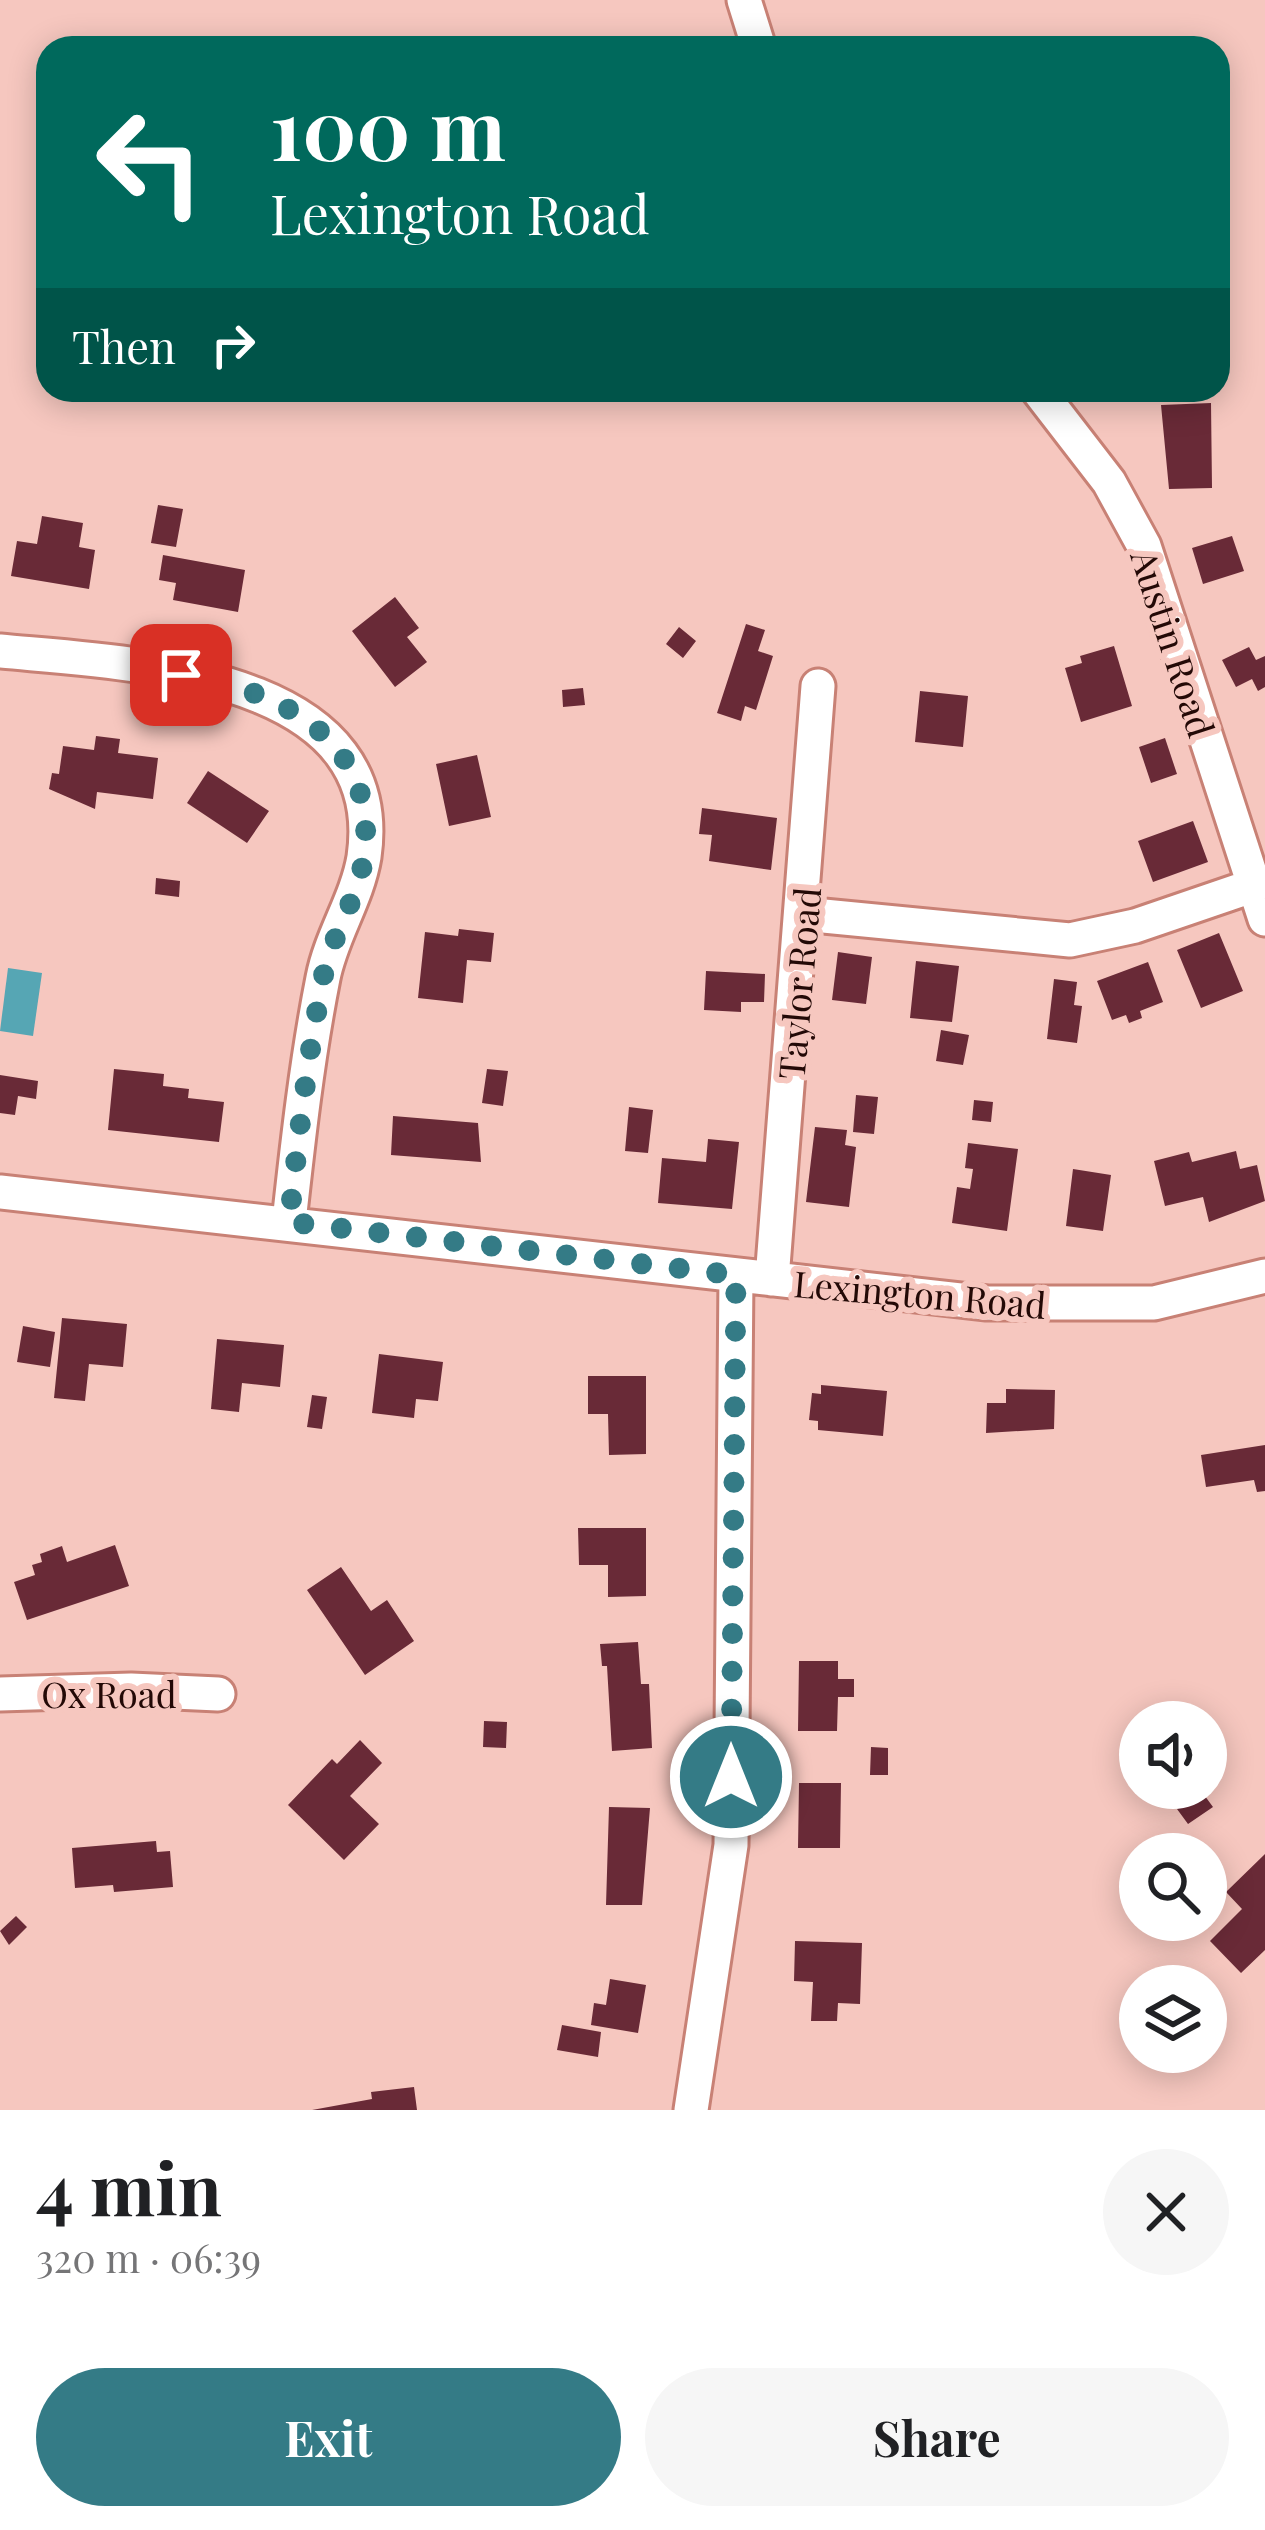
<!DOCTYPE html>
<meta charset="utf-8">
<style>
:root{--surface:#fff;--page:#f6f6f6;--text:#202124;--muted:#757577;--accent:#347b86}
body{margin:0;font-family:"Playfair Display",serif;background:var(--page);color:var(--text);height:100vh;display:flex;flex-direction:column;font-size:45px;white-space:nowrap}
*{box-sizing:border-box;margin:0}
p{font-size:39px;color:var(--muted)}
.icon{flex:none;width:66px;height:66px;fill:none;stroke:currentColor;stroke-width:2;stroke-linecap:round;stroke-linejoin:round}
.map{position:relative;height:2110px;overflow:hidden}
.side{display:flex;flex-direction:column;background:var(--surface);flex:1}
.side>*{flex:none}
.top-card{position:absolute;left:36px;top:36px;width:1194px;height:366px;border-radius:36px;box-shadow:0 6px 30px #0003;background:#00695c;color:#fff;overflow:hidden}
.buttons{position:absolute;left:1119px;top:1701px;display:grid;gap:24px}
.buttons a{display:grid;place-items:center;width:108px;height:108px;border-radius:50%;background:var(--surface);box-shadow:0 6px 30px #0003;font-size:60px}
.pin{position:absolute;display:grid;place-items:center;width:102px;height:102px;color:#fff;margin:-51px;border-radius:24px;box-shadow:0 6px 18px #0006}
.me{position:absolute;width:132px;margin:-66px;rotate:0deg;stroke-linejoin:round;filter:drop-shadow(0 0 9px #0008)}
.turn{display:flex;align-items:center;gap:42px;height:252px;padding:0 36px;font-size:54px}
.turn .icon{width:156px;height:156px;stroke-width:2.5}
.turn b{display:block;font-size:84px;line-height:102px}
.then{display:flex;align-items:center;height:114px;padding:0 36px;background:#0003;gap:24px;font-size:45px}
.round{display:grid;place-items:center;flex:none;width:126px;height:126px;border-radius:63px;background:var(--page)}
.summary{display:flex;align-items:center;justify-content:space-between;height:204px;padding:0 36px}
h1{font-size:72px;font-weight:700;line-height:90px}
.primary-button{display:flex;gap:24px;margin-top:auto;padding:24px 36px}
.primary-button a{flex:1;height:138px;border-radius:72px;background:var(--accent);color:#fff;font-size:48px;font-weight:700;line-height:138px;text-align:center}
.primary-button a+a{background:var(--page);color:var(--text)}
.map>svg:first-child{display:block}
.water{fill:#56a6b4}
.building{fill:#692a37}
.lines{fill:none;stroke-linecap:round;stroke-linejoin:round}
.minor-casing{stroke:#c88175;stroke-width:39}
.minor{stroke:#fff;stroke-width:33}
.route{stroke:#347b86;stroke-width:21;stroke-dasharray:0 37.8}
.labels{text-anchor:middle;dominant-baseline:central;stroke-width:12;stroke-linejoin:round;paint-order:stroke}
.street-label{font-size:36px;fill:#230906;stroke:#f6c7bf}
</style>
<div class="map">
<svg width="1265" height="2110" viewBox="0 0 1265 2110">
<rect width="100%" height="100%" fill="#f6c7bf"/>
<path class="water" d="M8 968 42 973 33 1036 0 1031Z"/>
<path class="building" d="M1211 403 1212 488 1169 489 1161 405Z
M158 505 183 509 176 547 151 543Z
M42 516 83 523 79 547 95 550 89 589 11 576 17 541 37 544Z
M1232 536 1244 571 1203 584 1192 548Z
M163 555 245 570 238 612 173 600 176 583 159 580Z
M395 597 419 628 407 637 427 662 395 687 352 631Z
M746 624 765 630 758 651 773 656 756 710 745 706 741 721 717 713Z
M679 627 696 641 683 658 666 644Z
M1114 646 1132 706 1081 722 1065 668 1082 663 1080 656Z
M1249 647 1256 660 1265 656V687L1258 691 1252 679 1236 687 1222 660Z
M583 688 585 705 563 707 562 690Z
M920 691 968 696 963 747 915 742Z
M96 736 120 739 118 753 158 758 153 799 97 792 95 809 49 789 52 773 59 774 63 746 94 750Z
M1165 738 1177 774 1151 783 1139 747Z
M477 755 491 817 449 826 436 764Z
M208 771 269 811 247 843 187 803Z
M702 808 777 818 771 870 709 861 712 835 699 834Z
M1193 821 1208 862 1153 882 1138 841Z
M156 878 180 881 179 897 155 894Z
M459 929 494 933 491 962 467 960 463 1003 418 998 425 932 458 936Z
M1219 933 1243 991 1201 1008 1177 950Z
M838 952 872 957 866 1004 832 1000Z
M916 961 959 966 952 1022 910 1018Z
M1148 962 1163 1002 1140 1011 1142 1018 1129 1023 1126 1015 1112 1020 1097 981Z
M706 971 765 974 764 1002H741V1012L704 1010Z
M1054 979 1077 982 1074 1005 1082 1006 1077 1043 1047 1039Z
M941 1030 969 1035 963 1065 936 1061Z
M114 1069 164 1074 163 1086 189 1089 188 1098 224 1102 219 1142 108 1130Z
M487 1069 508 1071 503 1106 482 1103Z
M0 1075 38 1081 36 1099 18 1096 15 1115 0 1113Z
M856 1095 878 1097 874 1134 853 1132Z
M974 1100 993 1102 991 1122 972 1120Z
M629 1107 653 1110 648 1153 625 1151Z
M393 1116 478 1123 481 1162 391 1155Z
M815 1127 847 1130 845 1145 856 1147 849 1207 806 1202Z
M708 1139 739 1142 732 1209 658 1203 662 1158 706 1162Z
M968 1143 1018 1149 1007 1231 952 1223 957 1187 970 1189 973 1169 965 1168Z
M1236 1151 1240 1169 1257 1165 1265 1201 1209 1222 1203 1197 1165 1206 1154 1161 1189 1152 1192 1162Z
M1073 1169 1111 1175 1103 1231 1066 1226Z
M62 1318 127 1324 123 1367 89 1364 85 1401 54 1398Z
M23 1326 55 1332 50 1367 17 1362Z
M217 1339 284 1345 280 1387 242 1383 239 1412 211 1409Z
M379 1354 443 1362 438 1401 416 1399 414 1418 372 1413Z
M588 1376H646V1454L609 1455 608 1414H588Z
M821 1385 887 1391 883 1436 818 1430V1421L809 1420 812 1393 821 1394Z
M1006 1389 1055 1390 1054 1429 986 1433 987 1403H1006Z
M312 1395 327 1397 322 1429 307 1427Z
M1265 1445V1491L1257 1492 1254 1480 1206 1487 1201 1455Z
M578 1528H646V1596L608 1597V1565H579Z
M115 1545 129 1586 27 1620 14 1582 35 1575 32 1565 42 1562 40 1554 62 1546 67 1562Z
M341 1567 371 1611 387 1600 414 1641 365 1675 307 1590Z
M638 1642 641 1684H649L652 1748 612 1751 607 1666H602L600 1644Z
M799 1661H838V1679H854V1697H838L837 1731H798Z
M484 1721 507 1722 506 1748 483 1747Z
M360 1740 382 1763 350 1796 379 1824 344 1860 288 1805 332 1759 337 1764Z
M871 1747 888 1748V1775H870Z
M799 1783H841L840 1848H798Z
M1202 1792 1213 1807 1188 1824 1177 1809Z
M609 1807 650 1808 642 1905H606Z
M156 1841 157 1852 170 1851 173 1887 114 1892 113 1885 75 1888 72 1848Z
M1265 1854V1950L1241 1973 1210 1941 1242 1909 1226 1892Z
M16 1916 27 1927 9 1945 0 1931Z
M795 1941 862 1943 860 2004 838 2003 837 2021H811L813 1982 794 1981Z
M610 1979 646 1985 638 2033 591 2025 594 2003 606 2005Z
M562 2025 601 2032 598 2057 557 2050Z
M414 2087 417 2110H312L372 2099 371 2092Z"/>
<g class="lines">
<defs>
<path id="minor" d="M744 0 759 48
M1038 390 1109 482 1144 546 1265 919
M0 651C125 663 391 670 364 857 357 899 331 936 323 978 307 1059 298 1140 289 1222
M803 914 1070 940 1135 926 1255 885
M0 1192 987 1303H1154L1265 1276
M772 1279 818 686
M0 1694 131 1690 218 1694
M691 2110 731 1845 736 1275"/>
</defs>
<use href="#minor" class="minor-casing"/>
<use href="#minor" class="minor"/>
</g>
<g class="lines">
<path class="route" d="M181 675C279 689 380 740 364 857 358 899 331 936 323 978 307 1059 298 1141 289 1222L736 1275 731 1777"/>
</g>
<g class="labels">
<g class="street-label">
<text transform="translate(1174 643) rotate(72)">Austin Road</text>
<text transform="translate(798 983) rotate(-85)">Taylor Road</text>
<text transform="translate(920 1293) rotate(5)">Lexington Road</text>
<text x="109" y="1693">Ox Road</text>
</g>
</g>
</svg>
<div class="buttons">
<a><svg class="icon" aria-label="sound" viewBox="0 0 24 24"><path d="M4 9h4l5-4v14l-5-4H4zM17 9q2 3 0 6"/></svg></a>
<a><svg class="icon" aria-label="search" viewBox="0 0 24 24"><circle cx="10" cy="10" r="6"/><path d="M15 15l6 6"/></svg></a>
<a><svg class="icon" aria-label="layers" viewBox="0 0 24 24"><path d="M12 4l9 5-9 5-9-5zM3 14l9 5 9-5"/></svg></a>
</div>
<div class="pin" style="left:181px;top:675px;background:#d93025"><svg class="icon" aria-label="arrive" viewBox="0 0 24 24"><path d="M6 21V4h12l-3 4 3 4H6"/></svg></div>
<svg class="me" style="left:731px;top:1777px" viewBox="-20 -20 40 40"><circle r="17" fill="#347b86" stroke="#fff" stroke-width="3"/><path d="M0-11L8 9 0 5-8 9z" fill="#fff"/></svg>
<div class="top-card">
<div class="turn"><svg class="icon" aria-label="left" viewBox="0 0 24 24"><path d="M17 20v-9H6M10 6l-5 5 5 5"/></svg><div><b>100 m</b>Lexington Road</div></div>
<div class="then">Then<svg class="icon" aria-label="right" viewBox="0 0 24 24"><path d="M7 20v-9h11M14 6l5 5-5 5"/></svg></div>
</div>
</div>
<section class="side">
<div class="summary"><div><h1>4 min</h1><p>320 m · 06:39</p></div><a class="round"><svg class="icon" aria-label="close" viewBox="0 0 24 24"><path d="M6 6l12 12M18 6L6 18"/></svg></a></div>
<div class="primary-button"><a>Exit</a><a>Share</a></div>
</section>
